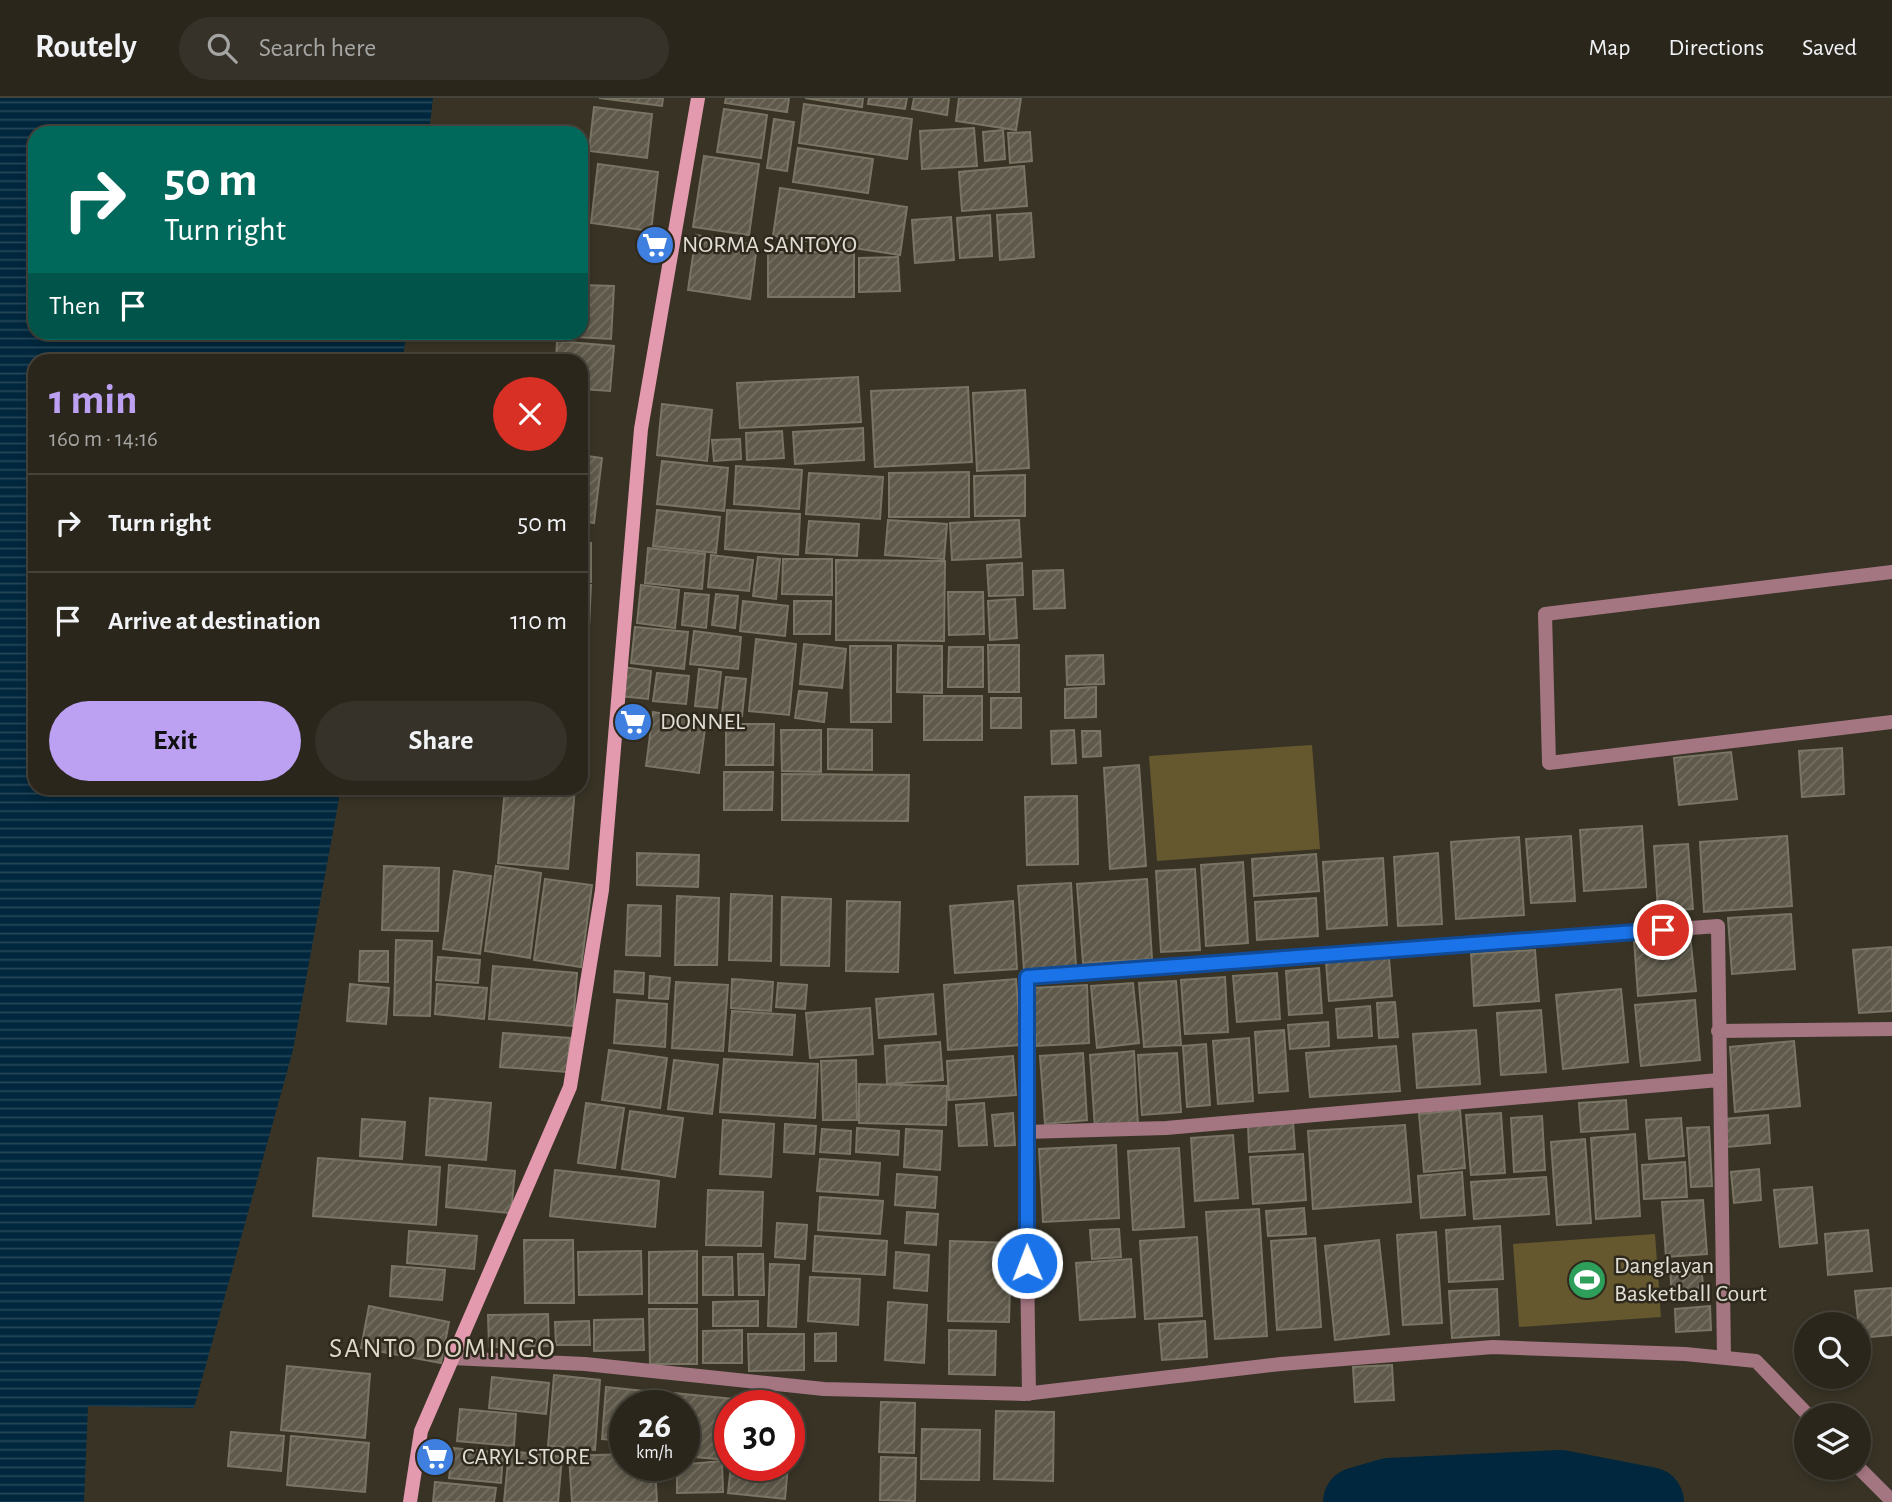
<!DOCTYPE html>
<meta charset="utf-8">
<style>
:root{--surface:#2a261c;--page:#363229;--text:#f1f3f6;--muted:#a5a5a3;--line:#46433b;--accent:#bca0f2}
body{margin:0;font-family:"Alegreya Sans",sans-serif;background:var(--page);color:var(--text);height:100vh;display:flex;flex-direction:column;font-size:26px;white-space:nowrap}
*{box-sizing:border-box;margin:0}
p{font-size:23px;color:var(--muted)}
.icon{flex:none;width:38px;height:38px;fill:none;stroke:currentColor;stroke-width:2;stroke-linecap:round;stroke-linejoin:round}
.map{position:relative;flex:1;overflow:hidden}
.side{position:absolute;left:28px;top:256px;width:560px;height:441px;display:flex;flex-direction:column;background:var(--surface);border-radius:21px;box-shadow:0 4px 10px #0003,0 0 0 2px var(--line)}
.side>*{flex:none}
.guide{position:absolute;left:28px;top:28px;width:560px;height:214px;border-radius:21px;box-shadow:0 4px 10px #0003,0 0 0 2px var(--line);background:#00695c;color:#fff;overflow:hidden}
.buttons{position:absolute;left:1794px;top:1214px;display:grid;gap:14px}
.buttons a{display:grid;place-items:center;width:77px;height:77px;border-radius:50%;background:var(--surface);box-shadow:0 4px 10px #0003,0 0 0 2px var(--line);font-size:35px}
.speed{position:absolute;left:609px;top:1292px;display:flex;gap:14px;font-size:35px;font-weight:700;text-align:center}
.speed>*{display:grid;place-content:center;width:91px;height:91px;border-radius:50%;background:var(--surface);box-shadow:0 4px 10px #0003,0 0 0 2px var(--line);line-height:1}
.speed small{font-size:18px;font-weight:400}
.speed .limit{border:10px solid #d22;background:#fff;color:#111}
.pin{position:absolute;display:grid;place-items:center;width:60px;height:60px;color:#fff;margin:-30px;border:4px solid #fff;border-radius:50%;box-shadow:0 2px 7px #0007}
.me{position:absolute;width:77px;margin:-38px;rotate:359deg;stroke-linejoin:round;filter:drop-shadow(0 0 5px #0008)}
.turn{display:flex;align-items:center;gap:24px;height:147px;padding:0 21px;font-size:32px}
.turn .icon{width:91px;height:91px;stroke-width:2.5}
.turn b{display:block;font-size:49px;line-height:60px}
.then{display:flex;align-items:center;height:66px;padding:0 21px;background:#0003;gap:14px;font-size:26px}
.round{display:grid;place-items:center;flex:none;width:74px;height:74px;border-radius:37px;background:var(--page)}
.headline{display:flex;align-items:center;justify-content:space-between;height:119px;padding:0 21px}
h1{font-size:42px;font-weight:600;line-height:52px;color:var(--accent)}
.button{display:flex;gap:14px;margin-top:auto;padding:14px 21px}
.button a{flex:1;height:80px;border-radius:42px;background:var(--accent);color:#111;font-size:28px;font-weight:600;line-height:80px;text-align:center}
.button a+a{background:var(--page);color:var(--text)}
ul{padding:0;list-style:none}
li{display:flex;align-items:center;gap:21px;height:98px;padding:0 21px;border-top:2px solid var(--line)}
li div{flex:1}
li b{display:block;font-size:26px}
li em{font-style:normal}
header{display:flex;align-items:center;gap:42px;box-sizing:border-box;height:98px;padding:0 35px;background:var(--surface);border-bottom:2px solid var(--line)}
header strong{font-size:33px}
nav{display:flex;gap:38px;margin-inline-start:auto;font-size:24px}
.search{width:490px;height:63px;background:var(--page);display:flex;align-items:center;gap:18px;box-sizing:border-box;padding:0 24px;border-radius:38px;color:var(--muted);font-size:26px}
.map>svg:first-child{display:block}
.green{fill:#65582f}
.water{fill:url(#water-rules)}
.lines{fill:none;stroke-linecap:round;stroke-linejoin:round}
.river{stroke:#00273d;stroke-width:70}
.building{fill:url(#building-hatch);stroke:#797464;stroke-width:2}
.street{stroke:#a47682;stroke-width:14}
.secondary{stroke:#e39aae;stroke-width:14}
.route-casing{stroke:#114b97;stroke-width:18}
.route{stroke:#1a73e8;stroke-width:12}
.labels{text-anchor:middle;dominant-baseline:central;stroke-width:5;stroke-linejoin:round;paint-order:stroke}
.poi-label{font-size:24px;fill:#e1ded5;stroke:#2e291c;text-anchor:start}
.quarter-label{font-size:28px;letter-spacing:2px;fill:#ddd8c6;stroke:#2e291c}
</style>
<header>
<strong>Routely</strong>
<div class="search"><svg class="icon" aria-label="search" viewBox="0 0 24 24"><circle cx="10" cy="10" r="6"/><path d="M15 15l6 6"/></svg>Search here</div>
<nav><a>Map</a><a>Directions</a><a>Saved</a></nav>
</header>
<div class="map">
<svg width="1892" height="1404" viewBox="0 0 1892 1404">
<defs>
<pattern id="water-rules" width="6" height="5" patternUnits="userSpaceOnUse" patternTransform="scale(1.75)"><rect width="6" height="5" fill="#00273d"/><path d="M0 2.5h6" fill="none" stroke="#254658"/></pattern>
<pattern id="building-hatch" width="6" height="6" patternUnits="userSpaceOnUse" patternTransform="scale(1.75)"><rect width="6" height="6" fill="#5e594a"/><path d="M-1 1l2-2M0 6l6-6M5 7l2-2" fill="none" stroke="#757063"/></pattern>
</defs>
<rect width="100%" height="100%" fill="#383325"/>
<path class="green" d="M1312 647 1320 751 1157 763 1149 658Z
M1655 1136 1661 1219 1519 1229 1513 1146Z"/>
<path class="water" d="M0 0H433L429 35H35V234L406 235 403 262H35V690H341L293 952 194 1310 88 1308 84 1404H0Z"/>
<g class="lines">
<path class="river" d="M1358 1404 1389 1395 1561 1387 1649 1404"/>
</g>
<path class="building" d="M599 0H663L662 8Z
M726 0H789L787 14 725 5Z
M805 0H863L862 9Z
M869 0H907L905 11 868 6Z
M914 0H949L947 17 912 11Z
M959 0H1021L1016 32 956 23Z
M804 6 912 21 907 61 799 45Z
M594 9 652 16 647 60 589 53Z
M724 11 767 17 761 60 717 54Z
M774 21 794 24 787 73 767 70Z
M974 30 977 68 922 71 920 33Z
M1003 32 1005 61 985 63 983 34Z
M1030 34 1032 63 1010 65 1008 35Z
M798 50 873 61 868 95 793 84Z
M704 58 759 66 749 137 693 129Z
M598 66 658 74 651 133 591 125Z
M1024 68 1027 108 962 113 959 74Z
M780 90 907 109 900 157 773 138Z
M581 94H587L589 121 581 122Z
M1031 115 1034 159 1000 162 997 117Z
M990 117 992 158 960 160 957 120Z
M951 119 954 162 915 165 912 122Z
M696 137 757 147 750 201 688 192Z
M768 154H854V199H768Z
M898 159 900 193 859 194V160Z
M581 187 614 188 611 241 518 236 581 234Z
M557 243 614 248 610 293 581 291V262H556Z
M858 279 861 324 740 330 737 285Z
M968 289 972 364 875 369 871 293Z
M1025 292 1029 370 977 373 973 295Z
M662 306 712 312 707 363 657 357Z
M863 330 864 362 795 366 793 334Z
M782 333 784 360 747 362 746 335Z
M740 341 741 361 714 363 712 342Z
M581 357 602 360 594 425 581 423Z
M662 363 728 370 724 413 657 406Z
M736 368 802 372 799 411 734 406Z
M969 374V419H889V375Z
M809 375 883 379 880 421 806 416Z
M1025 377V418H975L974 378Z
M657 412 720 419 716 455 653 448Z
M727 412 800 416 798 457 725 451Z
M888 422 947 426 944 461 885 457Z
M1019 422 1021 459 952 462 950 425Z
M809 423 859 426 857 458 806 455Z
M581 445H591V484L581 483Z
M648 450 705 456 702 491 645 485Z
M711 457 753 462 749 493 708 489Z
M758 459 780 461 776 501 753 498Z
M783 461H832V497L782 496Z
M836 462 945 463 944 543 836 542Z
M1022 465 1023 497 989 498 987 467Z
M1063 472 1065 510 1034 511 1033 473Z
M581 487H591L589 529H581Z
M641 487 679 492 675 530 637 525Z
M948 494H983L984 536 949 537Z
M685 495 709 497 706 530 682 527Z
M716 496 738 498 735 530 712 527Z
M1015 501 1017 540 990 542 988 503Z
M743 503 788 508 785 538 740 533Z
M794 503H831L830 536H794Z
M635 529 688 534 684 571 631 565Z
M694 533 741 539 738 571 690 566Z
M756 541 796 546 789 617 749 613Z
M804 546 846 551 842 590 800 586Z
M898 547 942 548V595L897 594Z
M988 547H1019V594H989Z
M850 548H891V624H851Z
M949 549H983V589H948Z
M1103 557 1104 586 1067 587 1066 558Z
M623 569 651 573 648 601 620 598Z
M699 571 721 574 717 610 695 608Z
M657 575 689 578 686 606 653 603Z
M726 579 746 581 742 618 722 615Z
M1096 589V619L1065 620V591Z
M799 593 827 595 824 624 795 620Z
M924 598H982V642H924Z
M991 600H1021V630H991Z
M653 614 706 623 699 675 646 668Z
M726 626H774L773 667H726Z
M828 631 872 632V672L828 671Z
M781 632H821V674L782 673Z
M1074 632 1076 665 1052 666 1051 633Z
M1082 633H1100L1101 658 1083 659Z
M1842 650 1844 696 1802 699 1799 653Z
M1731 654 1737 701 1679 707 1674 660Z
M1139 667 1146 768 1110 771 1104 670Z
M724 674H773L772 712H724Z
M782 676 909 677 908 723 782 722Z
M505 690H575L568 771 498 765Z
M1077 698 1078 766 1027 767 1025 699Z
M1642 728 1646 789 1584 793 1580 732Z
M1571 738 1575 803 1531 805 1526 741Z
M1787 738 1792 808 1704 814 1700 744Z
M1519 739 1524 817 1456 821 1451 744Z
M1688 746 1693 811 1658 813 1654 748Z
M637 755 699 757 698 789 637 787Z
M1438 755 1442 826 1398 828 1394 759Z
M1316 756 1319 793 1254 798 1252 761Z
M1383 760 1387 827 1327 831 1323 764Z
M1243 764 1248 845 1206 848 1201 767Z
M384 768 439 770 438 833 382 832Z
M496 768 541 775 530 860 485 853Z
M1195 771 1200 852 1161 854 1156 773Z
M454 773 491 778 480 856 443 851Z
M545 781 592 787 581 869 534 862Z
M1147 781 1152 861 1083 865 1077 786Z
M1071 785 1076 869 1024 872 1018 788Z
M731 796 772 798 771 863 729 862Z
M677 798 719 800 717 867H675Z
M782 799 831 801 829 868 781 867Z
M1316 800 1318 838 1257 842 1255 804Z
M847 803 900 804 898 874 846 873Z
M1013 803 1017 871 955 875 950 808Z
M628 807 661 808 660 858 626 857Z
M1791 816 1795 871 1732 876 1728 820Z
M1690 837 1696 893 1638 898 1634 842Z
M396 842 432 843 430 918 394 917Z
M1892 849V913L1859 915 1853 852Z
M1535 852 1539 903 1474 908 1471 856Z
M360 853H388V884L359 883Z
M438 859 480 862 478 885 436 882Z
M1389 860 1392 898 1329 903 1326 864Z
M493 868 577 875 573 928 489 921Z
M1319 870 1322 915 1289 917 1286 873Z
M615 873 644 875 643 896 614 894Z
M1277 875 1280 921 1237 924 1233 878Z
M650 878 670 880 668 901 649 900Z
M1225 879 1228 934 1185 936 1181 882Z
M732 881 773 884 771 913 731 910Z
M1016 881 1021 947 948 952 944 887Z
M1176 883 1181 947 1144 949 1139 885Z
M676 884 728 887 723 953 672 950Z
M778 885 807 887 805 911 776 909Z
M1133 885 1139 945 1097 950 1091 888Z
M350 886 389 890 386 926 347 923Z
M437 886 487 890 484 921 435 916Z
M1087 887 1089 945 1036 948 1033 890Z
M1621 891 1628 964 1563 971 1556 897Z
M933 896 936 936 879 940 876 901Z
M617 902 667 906 665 949 614 945Z
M1695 902 1700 962 1641 968 1635 907Z
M1395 904 1398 939 1379 940 1377 905Z
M1370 908 1372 938 1338 940 1336 911Z
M870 910 873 956 810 960 806 915Z
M1541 912 1546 974 1501 977 1497 915Z
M732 913 795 917 792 957 729 953Z
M1328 924 1329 948 1290 951 1288 927Z
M1284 932 1288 993 1259 995 1255 934Z
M1476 932 1480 986 1417 990 1413 936Z
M503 935 570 940 567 974 500 969Z
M1249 940 1253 1003 1218 1006 1213 943Z
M1794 943 1800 1008 1735 1014 1730 949Z
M940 944 943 982 887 986 885 948Z
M1206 946 1210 1007 1187 1009 1183 948Z
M1396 948 1400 993 1310 999 1306 955Z
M609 952 667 960 660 1010 602 1002Z
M1134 953 1138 1028 1095 1031 1090 957Z
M1083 955 1087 1022 1045 1026 1040 958Z
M1177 955 1181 1014 1142 1017 1138 957Z
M1013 958 1016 997 949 1002 947 963Z
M724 961 818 966 815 1020 720 1014Z
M674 962 718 967 712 1016 668 1011Z
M856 962 857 1022H823L821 963Z
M859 986 947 988 946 1027 859 1025Z
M430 1000 491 1005 486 1062 426 1057Z
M1626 1002 1628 1031 1581 1034 1579 1005Z
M586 1005 624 1010 615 1070 578 1065Z
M984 1005 987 1047 959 1048 956 1007Z
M1460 1012 1465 1070 1424 1074 1419 1016Z
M630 1013 683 1020 675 1079 622 1071Z
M1013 1015 1015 1047 995 1048 992 1017Z
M1501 1015 1505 1075 1471 1077 1466 1017Z
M1768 1017 1770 1045 1727 1049 1725 1021Z
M1542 1018 1545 1072 1514 1074 1511 1020Z
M1681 1020 1684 1058 1649 1061 1646 1022Z
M362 1021 405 1024 402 1061 360 1058Z
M723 1022 774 1026 771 1079 720 1076Z
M1293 1024 1295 1051 1249 1054 1248 1027Z
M785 1026 816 1028 814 1056 784 1054Z
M1405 1027 1411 1104 1313 1111 1308 1033Z
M1709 1029 1712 1088 1691 1089 1687 1030Z
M857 1030 899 1033 898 1057 856 1054Z
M822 1031 851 1033 850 1056 820 1054Z
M906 1031 942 1033 940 1072 904 1069Z
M1635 1036 1640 1118 1596 1121 1591 1040Z
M1233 1037 1238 1100 1195 1103 1191 1040Z
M1585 1041 1591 1125 1557 1127 1551 1044Z
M1116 1047 1119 1120 1043 1124 1039 1051Z
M1179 1050 1184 1129 1133 1132 1128 1053Z
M1303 1056 1306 1102 1253 1106 1250 1059Z
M318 1060 440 1069 436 1127 313 1118Z
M820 1061 880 1065 878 1097 817 1093Z
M1685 1064 1687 1099 1644 1101 1642 1067Z
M449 1067 515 1073 511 1115 446 1109Z
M1759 1071 1761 1102 1734 1105 1731 1074Z
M555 1072 659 1083 655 1129 550 1118Z
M1462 1074 1465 1117 1421 1120 1418 1078Z
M897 1076 937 1079 935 1110 895 1107Z
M1546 1079 1549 1116 1474 1121 1471 1084Z
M1812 1089 1817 1145 1780 1149 1774 1092Z
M708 1092 763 1094 761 1148 706 1147Z
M820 1099 883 1103 880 1136 818 1132Z
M1703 1102 1707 1156 1666 1159 1662 1104Z
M1304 1110 1306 1136 1268 1138 1266 1113Z
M1259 1111 1267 1238 1215 1241 1206 1114Z
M907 1114 938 1116 936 1147 905 1145Z
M777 1125 807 1127 805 1161 775 1159Z
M1500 1128 1503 1181 1449 1184 1446 1132Z
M1119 1131 1121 1159 1092 1161 1090 1132Z
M1868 1132 1872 1173 1828 1177 1825 1136Z
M409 1133 477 1138 474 1171 407 1165Z
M1436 1134 1442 1225 1403 1227 1397 1137Z
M815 1138 887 1143 885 1177 813 1173Z
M1197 1139 1202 1218 1145 1221 1140 1143Z
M1315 1140 1321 1229 1277 1232 1271 1143Z
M524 1142H573L574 1205H525Z
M1379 1142 1389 1236 1335 1242 1325 1148Z
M950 1143 1011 1145 1009 1224 948 1223Z
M641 1153 642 1196 579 1197 578 1154Z
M697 1153V1205H649V1154Z
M896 1154 929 1157 927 1193 894 1190Z
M738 1156H763L764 1197H739Z
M703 1159H732L733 1197H703Z
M1131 1161 1135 1219 1080 1222 1076 1165Z
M1701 1164 1704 1201 1672 1203 1670 1166Z
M770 1166 799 1167 796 1229 768 1228Z
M392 1168 445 1172 442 1202 390 1198Z
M810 1179 860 1181 858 1227 808 1223Z
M1892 1190V1237L1860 1240 1855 1193Z
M1497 1191 1499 1237 1452 1240 1449 1193Z
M758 1203V1228H713V1204Z
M888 1204 927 1207 924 1265 885 1262Z
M369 1208 449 1224 441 1265 361 1250Z
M1710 1208 1711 1232 1676 1234 1675 1211Z
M649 1211H697V1266H650Z
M548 1216 549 1248 489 1249 488 1217Z
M643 1221 644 1252 594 1253V1222Z
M589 1223 590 1247H556L555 1224Z
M1205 1223 1207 1259 1162 1262 1159 1226Z
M742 1232V1265H703V1233Z
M949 1232 996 1233 995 1277 949 1276Z
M836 1235V1263H815V1236Z
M748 1236H804V1272L749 1273Z
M1392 1267 1394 1302 1355 1304 1353 1269Z
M287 1268 370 1276 365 1340 281 1332Z
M554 1277 600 1282 595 1352 548 1348Z
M492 1279 549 1285 546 1316 489 1310Z
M606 1289 663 1295 662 1307H625V1343L602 1341Z
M674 1295 733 1301 732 1307H730L727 1362 684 1358V1307H673Z
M881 1304 915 1305 914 1355 879 1354Z
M460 1311 516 1316 514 1348 457 1343Z
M996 1313 1054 1314 1053 1383 994 1381Z
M922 1331 980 1332 979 1382 921 1381Z
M231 1334 284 1338 281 1373 228 1368Z
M291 1338 369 1345 365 1394 287 1387Z
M453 1350 503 1355 501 1385 449 1380Z
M509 1353 562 1359 558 1404H504Z
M625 1356V1367H655L657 1404H572L569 1358Z
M881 1359 916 1360 915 1403 880 1402Z
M722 1363 723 1394 677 1395V1367Z
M731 1367H788L785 1401 728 1395Z
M435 1384 496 1390 494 1404H433Z"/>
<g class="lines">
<path class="street" d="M1892 474 1545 516 1549 665 1892 624
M1718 933 1892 931
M1025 1034 1166 1030 1719 982
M451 1260 585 1266 824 1291 1024 1296 1281 1266 1493 1249 1685 1256 1756 1263 1809 1318
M1029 1296 1025 1034 1027 879 1718 828 1724 1260
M1858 1369 1892 1403"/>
<path class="secondary" d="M410 1404 421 1333 570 989 602 792 641 331 698 0"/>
</g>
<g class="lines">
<defs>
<path id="route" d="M1027 1165V879L1663 832"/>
</defs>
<use href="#route" class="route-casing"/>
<use href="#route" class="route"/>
</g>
<defs>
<symbol id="supermarket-disc" viewBox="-11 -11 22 22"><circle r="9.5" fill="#3f7fe0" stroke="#2e291c"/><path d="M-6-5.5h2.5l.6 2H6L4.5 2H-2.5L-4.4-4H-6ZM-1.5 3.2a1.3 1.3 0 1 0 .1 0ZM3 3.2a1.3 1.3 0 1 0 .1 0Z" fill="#fff"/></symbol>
<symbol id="stadium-disc" viewBox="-11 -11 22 22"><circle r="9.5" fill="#2e9e5b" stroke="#2e291c"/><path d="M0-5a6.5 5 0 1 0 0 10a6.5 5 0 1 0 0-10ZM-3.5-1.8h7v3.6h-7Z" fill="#fff"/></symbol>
</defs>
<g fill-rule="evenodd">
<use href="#supermarket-disc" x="633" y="125" width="44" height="44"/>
<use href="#supermarket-disc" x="611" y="602" width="44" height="44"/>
<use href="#stadium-disc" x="1565" y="1160" width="44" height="44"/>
<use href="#supermarket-disc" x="413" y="1337" width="44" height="44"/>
</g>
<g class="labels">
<g class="poi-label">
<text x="682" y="147">NORMA SANTOYO</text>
<text x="660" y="624">DONNEL</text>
<text x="1614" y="1168">Danglayan<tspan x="1614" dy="28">Basketball Court</tspan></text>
<text x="462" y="1359">CARYL STORE</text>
</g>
<g class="quarter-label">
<text x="443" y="1251">SANTO DOMINGO</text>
</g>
</g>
</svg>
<div class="buttons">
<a><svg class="icon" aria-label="search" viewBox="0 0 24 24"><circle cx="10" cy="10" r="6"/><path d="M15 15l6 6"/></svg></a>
<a><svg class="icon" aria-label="layers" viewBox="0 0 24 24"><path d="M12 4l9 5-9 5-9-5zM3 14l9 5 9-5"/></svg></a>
</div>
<div class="speed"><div>26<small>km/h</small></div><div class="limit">30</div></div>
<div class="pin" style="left:1663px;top:832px;background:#d93025"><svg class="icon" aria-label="arrive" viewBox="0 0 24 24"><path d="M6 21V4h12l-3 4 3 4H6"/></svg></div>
<svg class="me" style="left:1027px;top:1165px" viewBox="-20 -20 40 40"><circle r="17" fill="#1a73e8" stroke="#fff" stroke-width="3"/><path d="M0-11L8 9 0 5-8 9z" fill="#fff"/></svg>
<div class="guide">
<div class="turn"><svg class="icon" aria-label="right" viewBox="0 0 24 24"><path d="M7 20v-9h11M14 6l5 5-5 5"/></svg><div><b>50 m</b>Turn right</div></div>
<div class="then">Then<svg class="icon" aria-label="arrive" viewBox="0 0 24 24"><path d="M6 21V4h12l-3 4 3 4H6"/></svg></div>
</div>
<section class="side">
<div class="headline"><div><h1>1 min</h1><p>160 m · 14:16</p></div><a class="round" style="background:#d93025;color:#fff"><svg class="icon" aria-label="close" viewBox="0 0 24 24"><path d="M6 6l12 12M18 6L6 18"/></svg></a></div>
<ul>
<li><svg class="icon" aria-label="right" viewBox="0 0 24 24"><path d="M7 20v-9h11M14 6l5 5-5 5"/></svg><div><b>Turn right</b></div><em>50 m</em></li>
<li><svg class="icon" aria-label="arrive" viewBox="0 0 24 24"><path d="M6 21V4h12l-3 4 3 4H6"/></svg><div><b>Arrive at destination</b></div><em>110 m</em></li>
</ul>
<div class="button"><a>Exit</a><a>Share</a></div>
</section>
</div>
